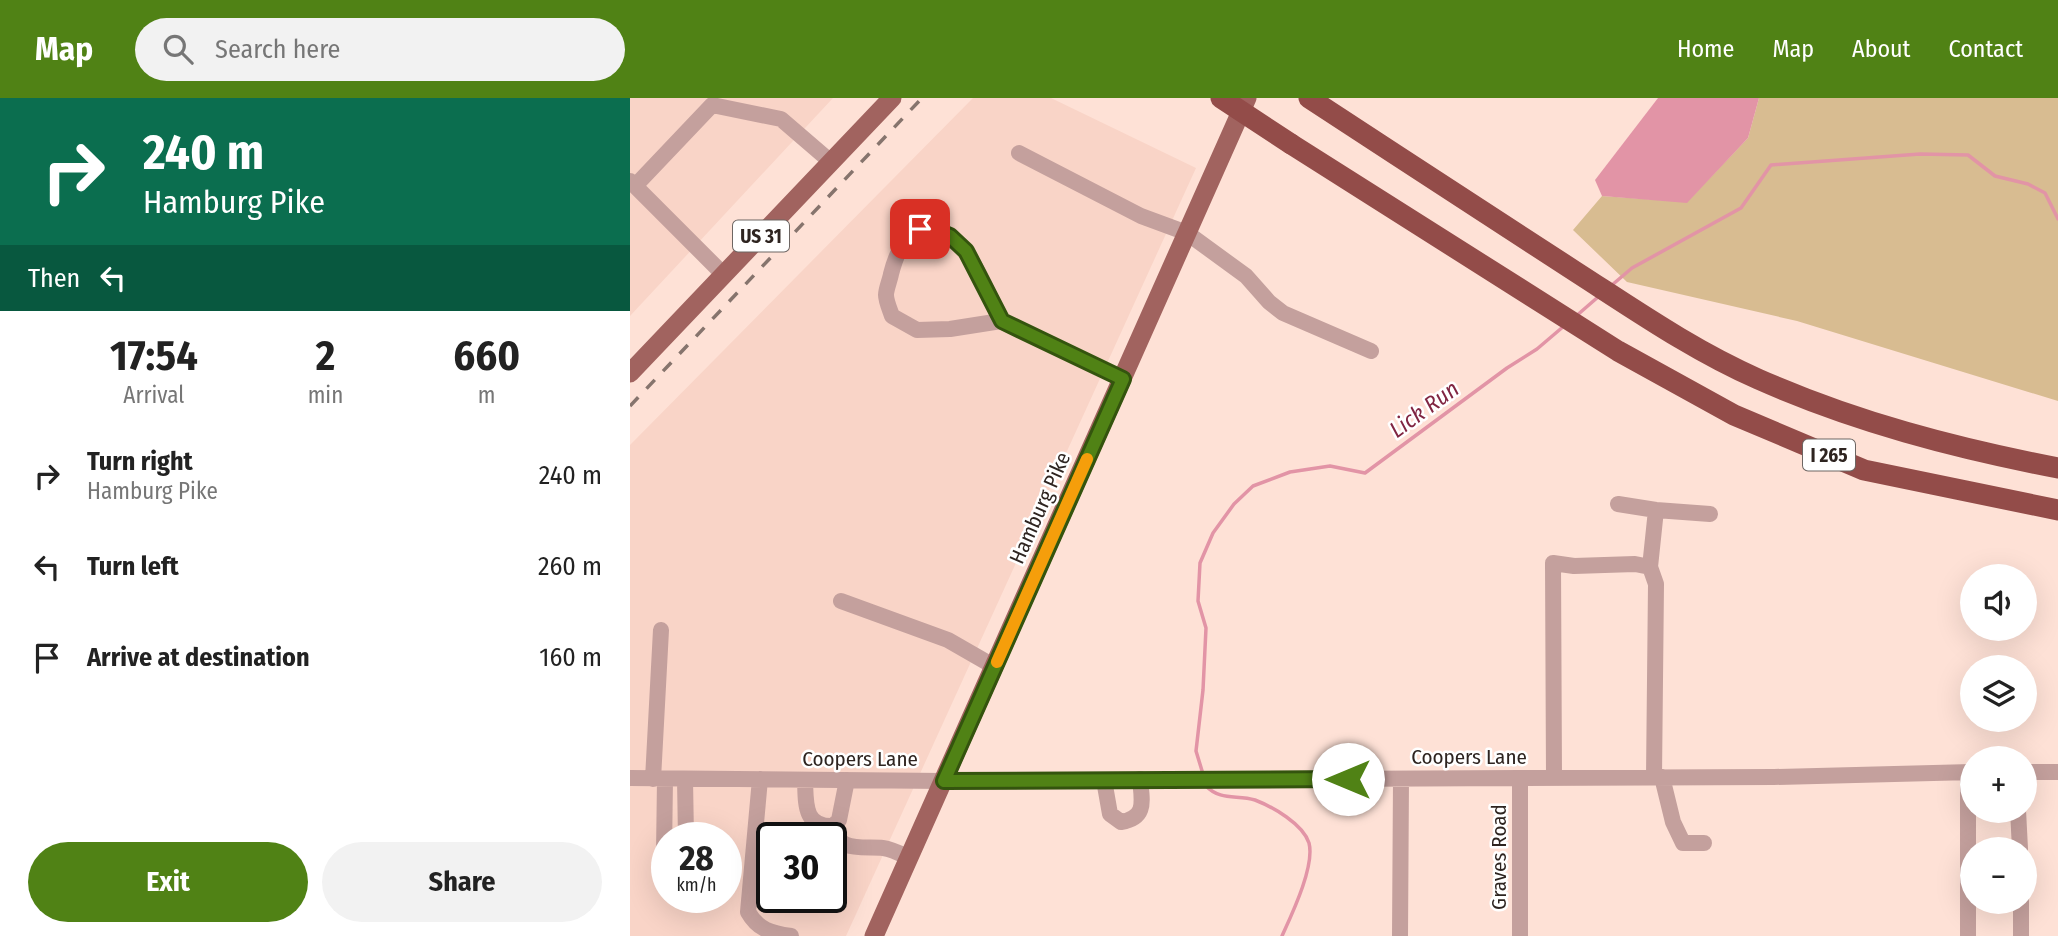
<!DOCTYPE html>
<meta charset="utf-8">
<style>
:root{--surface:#fff;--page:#f2f2f2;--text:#222;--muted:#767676;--accent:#508215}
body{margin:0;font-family:"Fira Sans Condensed",sans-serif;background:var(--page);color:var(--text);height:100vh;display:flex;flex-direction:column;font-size:26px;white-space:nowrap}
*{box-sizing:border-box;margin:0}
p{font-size:23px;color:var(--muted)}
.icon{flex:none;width:38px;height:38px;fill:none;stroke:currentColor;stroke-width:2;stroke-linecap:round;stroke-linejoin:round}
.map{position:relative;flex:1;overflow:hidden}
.sheet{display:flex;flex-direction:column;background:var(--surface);width:630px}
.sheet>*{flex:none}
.banner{background:#0b6e4f;color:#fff;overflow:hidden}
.tools{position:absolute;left:1330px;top:466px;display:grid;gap:14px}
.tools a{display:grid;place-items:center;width:77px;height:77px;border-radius:50%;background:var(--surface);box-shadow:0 7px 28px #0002;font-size:35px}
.speed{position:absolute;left:21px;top:724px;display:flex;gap:14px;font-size:35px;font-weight:700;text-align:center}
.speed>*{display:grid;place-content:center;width:91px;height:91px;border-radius:50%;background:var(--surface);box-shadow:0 7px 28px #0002;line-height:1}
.speed small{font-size:18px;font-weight:400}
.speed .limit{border:4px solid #111;border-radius:10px;background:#fff;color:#111}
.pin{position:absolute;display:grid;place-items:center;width:60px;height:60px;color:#fff;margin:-30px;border-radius:14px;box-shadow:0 4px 10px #0006}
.me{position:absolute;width:77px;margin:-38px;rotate:270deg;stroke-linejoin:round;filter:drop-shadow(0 0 5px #0008)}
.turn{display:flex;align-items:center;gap:24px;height:147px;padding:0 28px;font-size:32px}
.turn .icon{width:91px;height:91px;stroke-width:2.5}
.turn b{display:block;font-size:49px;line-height:60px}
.then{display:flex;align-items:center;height:66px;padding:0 28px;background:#0003;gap:14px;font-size:26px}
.eta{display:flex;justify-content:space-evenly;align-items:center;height:119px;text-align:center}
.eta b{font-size:42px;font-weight:700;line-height:49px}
.action{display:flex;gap:14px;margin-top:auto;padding:14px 28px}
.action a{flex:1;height:80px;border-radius:42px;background:var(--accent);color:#fff;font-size:28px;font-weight:700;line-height:80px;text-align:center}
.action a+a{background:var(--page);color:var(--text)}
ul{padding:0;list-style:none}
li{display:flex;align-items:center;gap:21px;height:91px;padding:0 28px}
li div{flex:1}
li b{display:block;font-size:26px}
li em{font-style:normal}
header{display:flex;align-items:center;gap:42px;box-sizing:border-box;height:98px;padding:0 35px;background:var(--accent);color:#fff}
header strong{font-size:33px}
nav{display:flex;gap:38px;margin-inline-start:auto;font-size:24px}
.search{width:490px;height:63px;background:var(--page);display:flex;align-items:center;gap:18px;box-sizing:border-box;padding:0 24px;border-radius:38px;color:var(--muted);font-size:26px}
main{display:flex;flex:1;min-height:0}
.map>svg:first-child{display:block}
.built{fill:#f9d4c7;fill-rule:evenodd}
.green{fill:#d8bc91}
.water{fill:#e294a6}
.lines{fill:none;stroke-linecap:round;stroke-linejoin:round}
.stream{stroke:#e294a6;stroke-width:3.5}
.minor{stroke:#c4a09d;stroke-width:16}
.major{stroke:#a1635f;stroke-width:19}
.highway{stroke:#934c49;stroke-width:21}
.rail{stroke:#86746d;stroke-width:3.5;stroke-dasharray:12 12;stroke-linecap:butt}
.highway-bridge{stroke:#934c49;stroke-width:21}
.route-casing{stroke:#34540e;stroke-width:18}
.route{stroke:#508215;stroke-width:12}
.slow{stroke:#f59e0b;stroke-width:12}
.labels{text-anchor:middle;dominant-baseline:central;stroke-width:5;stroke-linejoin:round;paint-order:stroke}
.shield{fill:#fff;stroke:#6d6663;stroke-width:2}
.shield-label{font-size:19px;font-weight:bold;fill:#2e2420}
.street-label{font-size:21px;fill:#2e2420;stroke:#fff}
.water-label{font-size:23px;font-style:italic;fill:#802542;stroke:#fff}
</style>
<header>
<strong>Map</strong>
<div class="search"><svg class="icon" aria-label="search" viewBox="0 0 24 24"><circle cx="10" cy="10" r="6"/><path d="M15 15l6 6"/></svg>Search here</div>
<nav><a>Home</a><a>Map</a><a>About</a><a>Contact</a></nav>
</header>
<main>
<section class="sheet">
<div class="banner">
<div class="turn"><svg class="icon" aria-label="right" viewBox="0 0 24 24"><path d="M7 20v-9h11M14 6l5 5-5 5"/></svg><div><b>240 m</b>Hamburg Pike</div></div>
<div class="then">Then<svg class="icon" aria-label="left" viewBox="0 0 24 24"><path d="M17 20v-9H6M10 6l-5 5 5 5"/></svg></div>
</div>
<div class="eta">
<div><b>17:54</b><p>Arrival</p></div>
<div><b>2</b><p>min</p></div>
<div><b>660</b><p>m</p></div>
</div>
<ul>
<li><svg class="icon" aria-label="right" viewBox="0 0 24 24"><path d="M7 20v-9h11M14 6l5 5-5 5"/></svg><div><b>Turn right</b><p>Hamburg Pike</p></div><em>240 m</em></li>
<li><svg class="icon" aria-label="left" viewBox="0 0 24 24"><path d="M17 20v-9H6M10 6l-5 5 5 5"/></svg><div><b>Turn left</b></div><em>260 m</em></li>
<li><svg class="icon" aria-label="arrive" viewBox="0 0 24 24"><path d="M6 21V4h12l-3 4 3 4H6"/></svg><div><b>Arrive at destination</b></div><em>160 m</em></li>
</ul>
<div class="action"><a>Exit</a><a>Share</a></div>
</section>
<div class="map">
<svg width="1428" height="838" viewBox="0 0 1428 838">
<rect width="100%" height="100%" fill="#fee1d6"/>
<path class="built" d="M0 0H203L0 218Z
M343 0H421L566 70 216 838H0V347ZM37 740H96V800H37ZM142 740H201V800H142Z"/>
<path class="green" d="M1129 0H1428V303L1167 223 997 184 943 132 972 98 1057 104 1118 40Z"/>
<path class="water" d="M1028 0H1129L1118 40 1057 105 972 98 965 82Z"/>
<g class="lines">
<path class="stream" d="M982 187 1002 170 1111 110 1141 67 1290 56 1338 57 1365 78 1398 86 1415 95 1428 121
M945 219 968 199
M573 676 566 653 573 592 576 530 568 503 570 465 583 435 604 406 623 388 660 374 700 368 735 375 877 270 907 251 934 228
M575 687C591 704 607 696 625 702 643 709 673 726 679 745 685 768 662 816 652 838"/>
<path class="minor" d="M389 55 511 118 557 135 616 178 639 204 653 215 741 253
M0 83 94 177
M5 88 82 7 151 21 201 64
M371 223C358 196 346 160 322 140 287 111 269 145 261 176 260 182 256 191 256 197 256 203 260 212 262 218L287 232 320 231 371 223 493 281
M988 406 1026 412 1080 416
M211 503 318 542 365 569
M1338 674V838
M1395 674H1428
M924 679 923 465 944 468 1005 466 1020 469
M1024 679 1026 486 1020 469 1026 412
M1032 679 1043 724 1053 745H1074
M0 680 314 683 890 680 1144 679 1342 674
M890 680V838
M23 681 31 532
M55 681 56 740
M130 681 118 814C128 832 142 835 161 838
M175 682C176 704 173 730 204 728L209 722 217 682
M474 682 480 716 491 724C517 720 512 703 510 681
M1388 712 1390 751
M206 725C203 756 234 748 253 750 262 751 271 756 279 760
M34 755 35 681
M1391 803V838
M770 838 771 681"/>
<path class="major" d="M0 275 262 0
M244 838 617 0"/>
<path class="highway" d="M679 0C768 58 856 116 946 174 1005 212 1064 253 1128 281 1225 324 1325 350 1428 370
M661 46 988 253 1104 317 1234 372 1428 412"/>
<path class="rail" d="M0 308 292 0"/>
<path class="highway-bridge" d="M591 0 661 46"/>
</g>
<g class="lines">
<defs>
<path id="route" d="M290 131 301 130 320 138 336 153 372 223 493 281 314 683 718 681"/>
</defs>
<use href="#route" class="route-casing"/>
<use href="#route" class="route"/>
<path class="slow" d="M367 564 457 361"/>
</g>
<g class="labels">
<g class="shield">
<rect x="103" y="122.5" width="56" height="31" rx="5"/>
<rect x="1173" y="341.5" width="52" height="31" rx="5"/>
</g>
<g class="shield-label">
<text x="131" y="138">US 31</text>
<text x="1199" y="357">I 265</text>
</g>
<g class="street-label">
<text transform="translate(410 410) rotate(-66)">Hamburg Pike</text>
<text x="839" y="659">Coopers Lane</text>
<text x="230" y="661">Coopers Lane</text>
<text transform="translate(869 759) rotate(-90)">Graves Road</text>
</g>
<g class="water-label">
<text transform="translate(794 311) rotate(-36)">Lick Run</text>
</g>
</g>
</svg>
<div class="tools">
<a><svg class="icon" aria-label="sound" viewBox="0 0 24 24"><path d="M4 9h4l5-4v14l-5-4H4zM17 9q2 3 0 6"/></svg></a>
<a><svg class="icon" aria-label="layers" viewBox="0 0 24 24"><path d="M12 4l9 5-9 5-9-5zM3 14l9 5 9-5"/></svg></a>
<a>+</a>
<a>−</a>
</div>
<div class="speed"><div>28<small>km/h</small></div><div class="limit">30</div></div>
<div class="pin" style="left:290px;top:131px;background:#d93025"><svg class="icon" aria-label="arrive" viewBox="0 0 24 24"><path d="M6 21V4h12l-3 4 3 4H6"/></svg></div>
<svg class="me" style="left:718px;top:681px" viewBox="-20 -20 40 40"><circle r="19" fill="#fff"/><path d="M0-13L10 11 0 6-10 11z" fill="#508215"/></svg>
</div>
</main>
